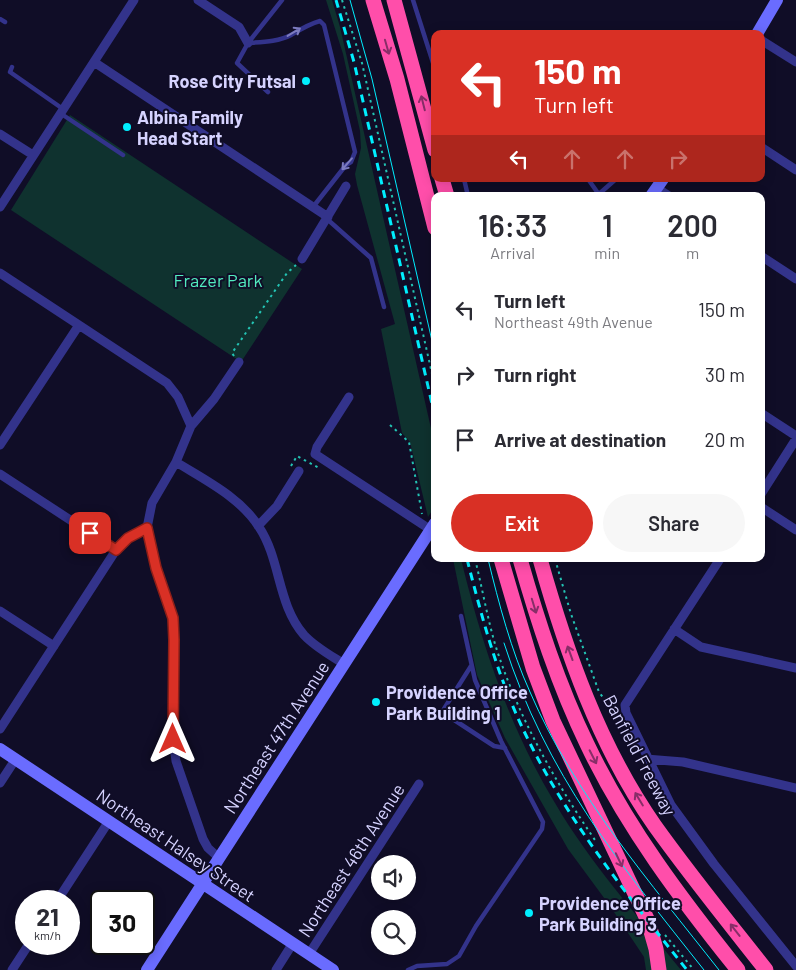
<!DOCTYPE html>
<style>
:root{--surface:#fff;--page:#f7f7f7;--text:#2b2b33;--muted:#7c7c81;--accent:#d93025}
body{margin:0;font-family:Barlow,sans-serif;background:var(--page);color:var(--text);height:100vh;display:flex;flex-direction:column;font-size:19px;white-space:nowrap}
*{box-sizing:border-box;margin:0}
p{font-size:16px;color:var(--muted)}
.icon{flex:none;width:28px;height:28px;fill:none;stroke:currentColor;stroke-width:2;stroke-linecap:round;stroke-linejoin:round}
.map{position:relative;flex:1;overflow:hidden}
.sheet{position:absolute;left:431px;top:192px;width:334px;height:370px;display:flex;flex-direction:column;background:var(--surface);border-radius:10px;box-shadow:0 2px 12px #0003}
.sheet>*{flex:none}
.banner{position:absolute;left:431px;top:30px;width:334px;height:152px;border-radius:10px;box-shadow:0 2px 12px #0003;background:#d93025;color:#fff;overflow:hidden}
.tools{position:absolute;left:371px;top:855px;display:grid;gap:10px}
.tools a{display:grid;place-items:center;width:45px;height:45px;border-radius:50%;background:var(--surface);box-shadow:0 2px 12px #0003;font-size:25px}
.speed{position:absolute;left:15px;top:890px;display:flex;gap:10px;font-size:25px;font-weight:700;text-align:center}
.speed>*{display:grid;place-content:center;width:65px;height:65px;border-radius:50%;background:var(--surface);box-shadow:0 2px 12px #0003;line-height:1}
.speed small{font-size:12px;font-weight:400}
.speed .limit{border:2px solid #111;border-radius:8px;background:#fff;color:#111}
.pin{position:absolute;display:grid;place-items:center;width:42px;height:42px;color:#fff;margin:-21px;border-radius:10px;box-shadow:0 2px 8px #0006}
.me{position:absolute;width:55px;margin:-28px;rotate:0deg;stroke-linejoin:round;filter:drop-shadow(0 0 4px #0008)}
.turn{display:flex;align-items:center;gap:18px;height:105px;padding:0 20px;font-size:22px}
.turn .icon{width:65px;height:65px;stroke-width:2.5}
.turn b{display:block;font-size:35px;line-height:42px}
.lanes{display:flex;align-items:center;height:48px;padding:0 20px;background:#0003;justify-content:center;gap:25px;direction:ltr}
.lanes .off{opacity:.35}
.eta{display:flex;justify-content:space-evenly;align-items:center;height:85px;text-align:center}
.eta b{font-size:30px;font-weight:600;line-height:35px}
.primary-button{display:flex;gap:10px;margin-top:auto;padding:10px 20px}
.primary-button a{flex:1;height:58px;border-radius:30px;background:var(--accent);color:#fff;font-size:20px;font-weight:600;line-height:58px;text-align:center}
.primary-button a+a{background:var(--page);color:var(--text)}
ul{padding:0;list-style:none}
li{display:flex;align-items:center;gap:15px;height:65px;padding:0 20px}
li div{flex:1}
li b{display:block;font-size:19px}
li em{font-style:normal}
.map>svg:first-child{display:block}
.green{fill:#0f322f}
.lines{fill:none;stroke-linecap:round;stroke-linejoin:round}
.path{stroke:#23c3b3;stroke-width:2;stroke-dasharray:2.5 4;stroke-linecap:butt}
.lane{stroke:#33338b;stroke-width:4.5}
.street{stroke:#33338b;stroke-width:9}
.secondary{stroke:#6a6cff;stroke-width:12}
.highway{stroke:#ff4eaa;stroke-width:15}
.tram{stroke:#00eefe;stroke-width:1}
.rail{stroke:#00eefe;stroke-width:3;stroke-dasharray:8 6;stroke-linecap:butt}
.oneway{stroke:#7c7bbf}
.oneway2{stroke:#882e68}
.route-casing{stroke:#8d1f18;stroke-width:12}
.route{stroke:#d93025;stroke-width:9}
.poi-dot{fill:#00eefe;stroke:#100d27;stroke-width:2}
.labels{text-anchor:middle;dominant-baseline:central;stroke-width:4;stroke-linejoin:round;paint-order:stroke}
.poi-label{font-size:18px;font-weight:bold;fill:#d6d3ff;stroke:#100d27;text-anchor:start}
.park-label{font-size:18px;fill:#52ebbf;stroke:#100d27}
.street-label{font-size:18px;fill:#d6d3ff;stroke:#100d27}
</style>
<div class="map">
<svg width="796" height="970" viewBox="0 0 796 970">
<rect width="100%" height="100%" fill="#100d27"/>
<path class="green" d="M326 0H332L340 27 435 446V506L428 517 410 442 402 433 381 329 395 324 357 185 355 174 361 148 360 131 343 54Z
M70 115 302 269 241 362 11 210Z
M453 559H461C482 645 509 727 555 803 590 863 638 916 681 970H646L644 957 610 906 568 849 505 738 477 675Z"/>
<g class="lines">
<path class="path" d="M342 0 362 63 435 387
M234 356 232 353 287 273 296 265
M390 425 409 442 422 514
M291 466 297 456 319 468
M475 559C482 587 487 616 495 644 517 715 555 782 597 843
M555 559 571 614 599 692 605 700 615 705
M665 935 694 970"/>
<path class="lane" d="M413 0 435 69
M0 19 5 22
M248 43C262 42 278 42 291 35 301 29 309 24 320 21L324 25 355 152 351 162 346 165 313 207
M12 67 10 72 63 109
M268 92 237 63 248 43 282 0
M60 113 123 155
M464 179 468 196
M588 179 600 196
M599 194 616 179
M327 219 371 258 384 307
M471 666 442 712 494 746 505 748
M408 970 417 966 447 964 459 956 476 926 542 829 543 822 501 741 475 680 461 616"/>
<path class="street" d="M198 0 239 27 248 43
M761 40 796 62
M94 62 328 217
M0 134 33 155
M761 147 796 170
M657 188 669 196
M0 207 134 0
M761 256 796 279
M302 259 346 186
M0 273 167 383 178 397 191 426
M349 397 317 447 315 454 431 530
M761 413 796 436
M0 445 79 325
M176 462C205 480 240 497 259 527 281 560 277 604 304 635 315 647 330 655 344 664
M0 474 116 550
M761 494 796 439
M761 507 796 530
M258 526 277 506 299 471
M147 528 156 568 173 618 174 640 173 739 176 761 203 839 208 848 218 857
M720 559 625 705 626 713 671 805 714 864 796 966
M0 611 54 646
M674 629 701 647 796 668
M0 729 116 550 128 538 147 528 152 503 176 462 191 426 214 399 239 362
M646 759 683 762 796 788
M0 783 15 760
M57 901 109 821
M309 954 419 784
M12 970 29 944
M276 970 293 943"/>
<path class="secondary" d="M757 34 777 0
M651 196 663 179
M0 749 333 970
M147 970 435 523"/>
<path class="highway" d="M373 0 397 79 435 228
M394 0 435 150
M442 179 447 196
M501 559 533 668 553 721 648 921 656 949 659 970
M520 559C538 622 558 684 587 744 626 826 681 899 738 970
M540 559C566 651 599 746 655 826 690 875 729 923 766 970"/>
<path class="tram" d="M350 0 372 79 435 354
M488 559C499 604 511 650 530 692 575 796 650 882 719 970
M504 643C546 775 620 864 704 970"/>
<path class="rail" d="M336 0 354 62 435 417
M467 559C479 606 491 652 509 697 550 799 619 885 687 970"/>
</g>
<defs><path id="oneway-shaft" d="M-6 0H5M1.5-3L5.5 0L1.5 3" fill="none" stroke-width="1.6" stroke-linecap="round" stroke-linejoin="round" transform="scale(1.25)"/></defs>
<g class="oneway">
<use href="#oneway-shaft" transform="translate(294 32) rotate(-31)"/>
<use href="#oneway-shaft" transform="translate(347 164) rotate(131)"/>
</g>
<g class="oneway2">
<use href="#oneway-shaft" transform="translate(387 47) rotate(74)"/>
<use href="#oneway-shaft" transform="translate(423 103) rotate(-104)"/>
<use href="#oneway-shaft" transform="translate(534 606) rotate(73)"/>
<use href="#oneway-shaft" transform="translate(570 653) rotate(-110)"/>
<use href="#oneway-shaft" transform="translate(593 757) rotate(63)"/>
<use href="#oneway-shaft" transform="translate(639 799) rotate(-121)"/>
<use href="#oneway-shaft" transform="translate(619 860) rotate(65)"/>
<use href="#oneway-shaft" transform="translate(735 930) rotate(-128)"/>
</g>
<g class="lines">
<defs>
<path id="route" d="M90 533 116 550 128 538 147 528 156 568 173 618 174 640 173 739"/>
</defs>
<use href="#route" class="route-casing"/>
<use href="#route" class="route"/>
</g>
<g class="poi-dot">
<circle cx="306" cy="81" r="5"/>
<circle cx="127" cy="127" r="5"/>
<circle cx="376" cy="702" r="5"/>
<circle cx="529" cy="913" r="5"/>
</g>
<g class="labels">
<g class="poi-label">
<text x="296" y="81" text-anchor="end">Rose City Futsal</text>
<text x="137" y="117">Albina Family<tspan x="137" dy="21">Head Start</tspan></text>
<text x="386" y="692">Providence Office<tspan x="386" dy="21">Park Building 1</tspan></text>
<text x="539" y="903">Providence Office<tspan x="539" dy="21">Park Building 3</tspan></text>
</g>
<g class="park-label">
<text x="218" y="280">Frazer Park</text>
</g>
<g class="street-label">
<text transform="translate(276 737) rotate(-57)">Northeast 47th Avenue</text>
<text transform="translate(640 755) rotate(62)">Banfield Freeway</text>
<text transform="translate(176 845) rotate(34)">Northeast Halsey Street</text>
<text transform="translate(351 860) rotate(-57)">Northeast 46th Avenue</text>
</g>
</g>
</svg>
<div class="tools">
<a><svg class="icon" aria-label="sound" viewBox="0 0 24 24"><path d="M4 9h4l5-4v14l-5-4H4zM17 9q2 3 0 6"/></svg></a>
<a><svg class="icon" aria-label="search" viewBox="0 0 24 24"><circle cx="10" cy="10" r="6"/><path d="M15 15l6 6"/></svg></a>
</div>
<div class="speed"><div>21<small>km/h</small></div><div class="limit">30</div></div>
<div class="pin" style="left:90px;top:533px;background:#d93025"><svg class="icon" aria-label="arrive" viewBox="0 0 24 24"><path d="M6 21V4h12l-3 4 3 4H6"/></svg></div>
<svg class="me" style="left:173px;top:739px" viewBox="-20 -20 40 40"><path d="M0-17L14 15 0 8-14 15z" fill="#d93025" stroke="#fff" stroke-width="4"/></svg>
<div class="banner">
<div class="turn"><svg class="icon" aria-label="left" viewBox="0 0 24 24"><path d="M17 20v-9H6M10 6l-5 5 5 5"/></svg><div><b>150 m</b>Turn left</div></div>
<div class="lanes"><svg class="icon" aria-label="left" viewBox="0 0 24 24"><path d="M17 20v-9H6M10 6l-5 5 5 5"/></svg><svg class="icon off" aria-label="ahead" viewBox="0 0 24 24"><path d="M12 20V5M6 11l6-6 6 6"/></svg><svg class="icon off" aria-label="ahead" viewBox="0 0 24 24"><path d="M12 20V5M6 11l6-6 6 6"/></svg><svg class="icon off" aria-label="right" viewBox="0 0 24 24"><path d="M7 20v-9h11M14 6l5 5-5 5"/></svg></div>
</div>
<section class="sheet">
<div class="eta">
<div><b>16:33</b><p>Arrival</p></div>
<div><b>1</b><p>min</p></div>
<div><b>200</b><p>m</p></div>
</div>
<ul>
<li><svg class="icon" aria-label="left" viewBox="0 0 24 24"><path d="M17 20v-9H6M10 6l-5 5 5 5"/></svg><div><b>Turn left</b><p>Northeast 49th Avenue</p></div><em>150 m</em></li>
<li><svg class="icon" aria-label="right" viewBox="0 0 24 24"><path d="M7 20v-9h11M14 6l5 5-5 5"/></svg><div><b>Turn right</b></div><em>30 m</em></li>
<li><svg class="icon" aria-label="arrive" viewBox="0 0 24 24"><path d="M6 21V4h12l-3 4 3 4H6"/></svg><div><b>Arrive at destination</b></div><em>20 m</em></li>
</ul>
<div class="primary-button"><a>Exit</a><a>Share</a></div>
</section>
</div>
